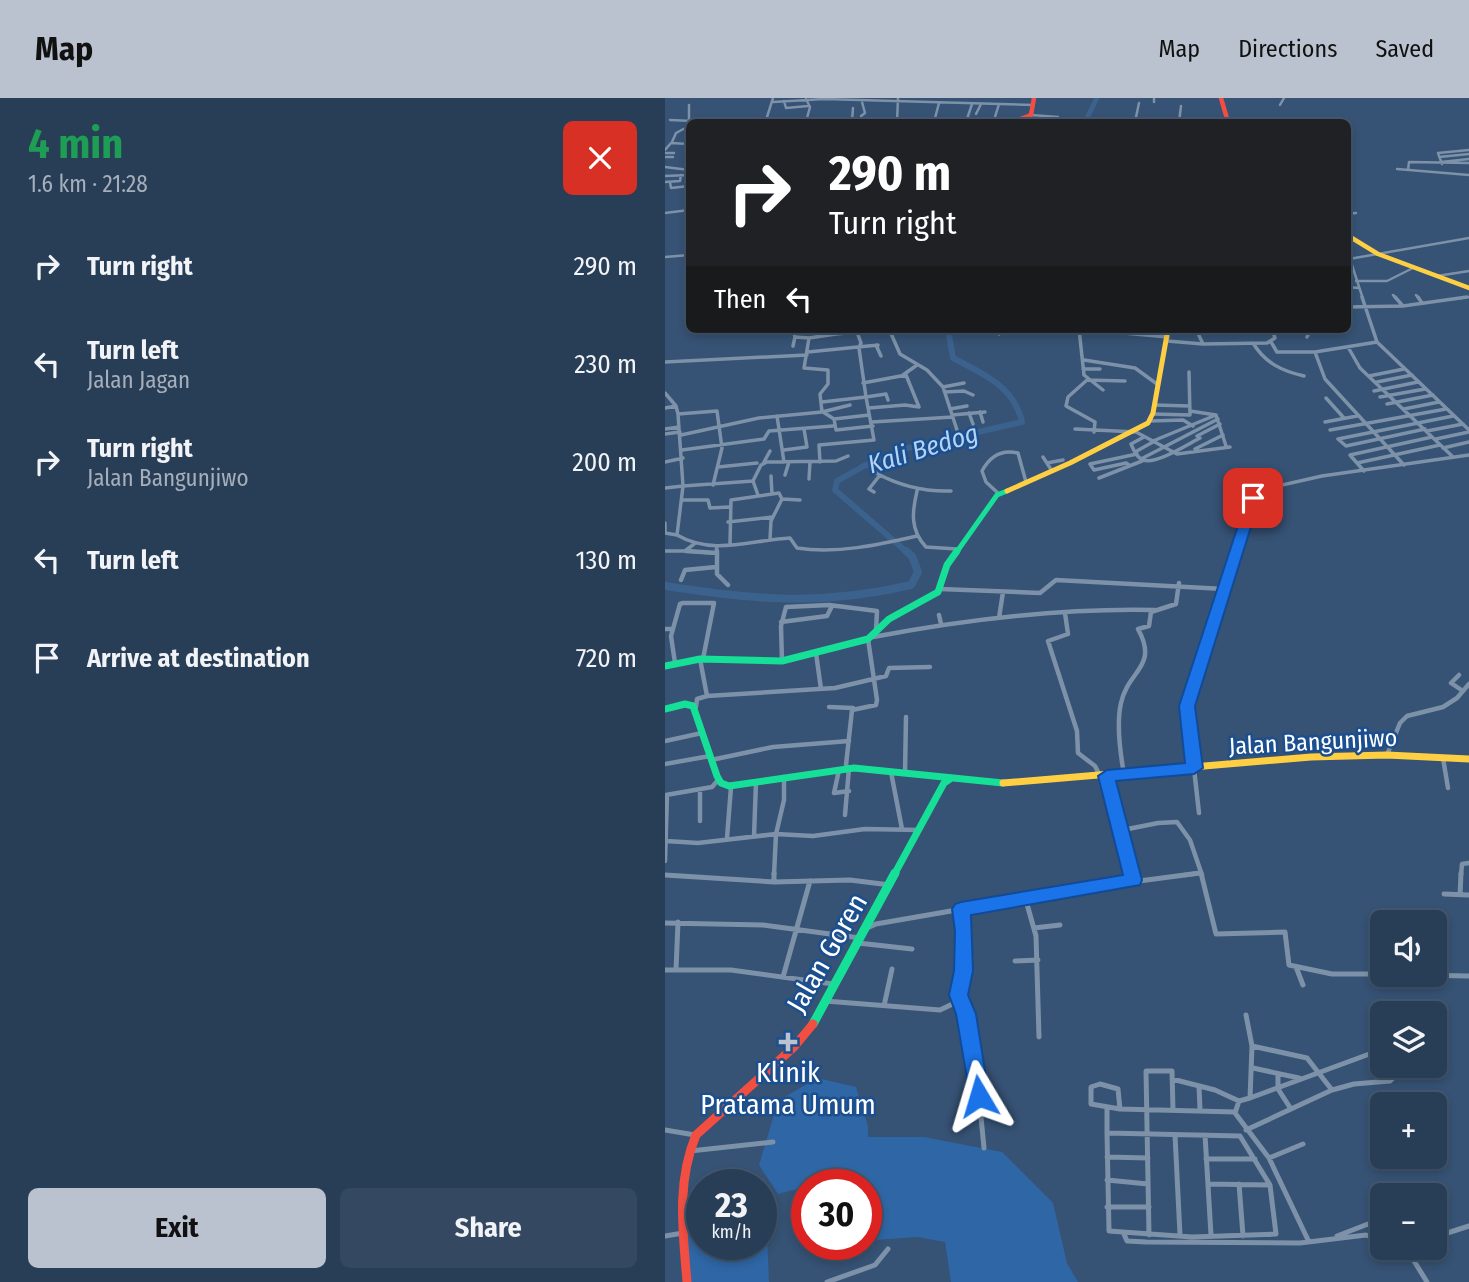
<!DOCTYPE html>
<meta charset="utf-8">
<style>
:root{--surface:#283e57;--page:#344961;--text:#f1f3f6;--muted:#a5aeba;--line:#44576d;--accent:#b9c2ce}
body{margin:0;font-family:"Fira Sans Condensed",sans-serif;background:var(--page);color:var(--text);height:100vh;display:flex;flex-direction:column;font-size:26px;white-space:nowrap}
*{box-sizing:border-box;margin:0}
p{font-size:23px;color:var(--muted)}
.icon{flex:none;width:38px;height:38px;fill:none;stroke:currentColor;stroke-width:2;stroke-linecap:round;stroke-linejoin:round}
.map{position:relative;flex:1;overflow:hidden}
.sheet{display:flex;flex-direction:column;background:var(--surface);width:665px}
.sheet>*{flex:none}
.banner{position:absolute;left:21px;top:21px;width:665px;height:214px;border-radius:10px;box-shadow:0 4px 10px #0003,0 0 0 2px var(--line);background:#202124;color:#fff;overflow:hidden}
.controls{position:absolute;left:705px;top:812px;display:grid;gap:14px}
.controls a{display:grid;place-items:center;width:77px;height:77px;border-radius:10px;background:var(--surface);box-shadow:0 4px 10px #0003,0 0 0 2px var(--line);font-size:35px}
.speed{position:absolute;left:21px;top:1071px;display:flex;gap:14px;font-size:35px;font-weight:700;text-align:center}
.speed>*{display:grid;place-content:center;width:91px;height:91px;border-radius:50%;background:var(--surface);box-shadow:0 4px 10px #0003,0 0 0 2px var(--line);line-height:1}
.speed small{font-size:18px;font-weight:400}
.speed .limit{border:10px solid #d22;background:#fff;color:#111}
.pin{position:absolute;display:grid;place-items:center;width:60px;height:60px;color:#fff;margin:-30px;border-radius:14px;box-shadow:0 4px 10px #0006}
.me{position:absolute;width:77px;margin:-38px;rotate:353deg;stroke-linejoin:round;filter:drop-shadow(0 0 5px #0008)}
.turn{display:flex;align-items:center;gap:24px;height:147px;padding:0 28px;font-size:32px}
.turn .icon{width:91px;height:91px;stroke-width:2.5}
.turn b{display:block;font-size:49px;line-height:60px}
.then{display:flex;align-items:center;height:66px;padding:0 28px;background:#0003;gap:14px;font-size:26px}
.round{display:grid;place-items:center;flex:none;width:74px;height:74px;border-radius:10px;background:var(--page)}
.head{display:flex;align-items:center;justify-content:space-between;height:119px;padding:0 28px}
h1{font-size:42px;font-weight:700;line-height:52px;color:#1e9e55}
.primary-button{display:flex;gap:14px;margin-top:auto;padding:14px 28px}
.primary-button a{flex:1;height:80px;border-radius:10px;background:var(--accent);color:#111;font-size:28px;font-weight:700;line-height:80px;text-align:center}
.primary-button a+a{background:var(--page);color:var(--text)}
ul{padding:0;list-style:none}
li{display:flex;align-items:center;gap:21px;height:98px;padding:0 28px}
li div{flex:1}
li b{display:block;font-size:26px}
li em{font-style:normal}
header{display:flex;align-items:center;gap:42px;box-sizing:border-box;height:98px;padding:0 35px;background:var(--accent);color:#111}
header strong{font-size:33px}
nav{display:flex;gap:38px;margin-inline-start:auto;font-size:24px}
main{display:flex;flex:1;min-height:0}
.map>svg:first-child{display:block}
.green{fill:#2f66a5}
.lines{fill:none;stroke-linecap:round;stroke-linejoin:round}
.river-far2{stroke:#3b618d;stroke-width:5}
.river-far1{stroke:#3b618d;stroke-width:6}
.river{stroke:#3b618d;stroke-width:8}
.street-far3{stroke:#7d92a8;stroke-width:2.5}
.street-far2{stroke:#7d92a8;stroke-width:3.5}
.street-far1{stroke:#7d92a8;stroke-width:4.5}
.street{stroke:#7d92a8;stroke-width:5}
.fast-far2{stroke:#16e098;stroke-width:5}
.fast-far1{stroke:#16e098;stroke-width:7}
.fast{stroke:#16e098;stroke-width:9}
.slow-far2{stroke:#ffcf43;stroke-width:4.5}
.slow-far1{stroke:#ffcf43;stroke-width:5}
.slow{stroke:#ffcf43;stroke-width:7}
.jam-far1{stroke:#f24e42;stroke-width:4.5}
.jam{stroke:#f24e42;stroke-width:9}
.route{fill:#1a73e8;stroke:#114b97;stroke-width:2}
.poi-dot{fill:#b9c2ce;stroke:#1b4f8f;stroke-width:2.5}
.labels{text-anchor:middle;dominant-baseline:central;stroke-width:5;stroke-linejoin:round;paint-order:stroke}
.street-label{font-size:24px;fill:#fff;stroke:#1b4f8f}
.water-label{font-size:26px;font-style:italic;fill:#b5d3f5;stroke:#1b4f8f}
.near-street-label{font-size:28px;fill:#fff;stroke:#1b4f8f}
.near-poi-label{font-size:28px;fill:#fff;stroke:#1b4f8f}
</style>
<header>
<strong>Map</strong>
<nav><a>Map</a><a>Directions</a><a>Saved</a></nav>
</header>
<main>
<section class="sheet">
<div class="head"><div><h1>4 min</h1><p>1.6 km · 21:28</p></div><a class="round" style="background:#d93025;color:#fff"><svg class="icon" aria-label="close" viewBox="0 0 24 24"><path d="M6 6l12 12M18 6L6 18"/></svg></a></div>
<ul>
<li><svg class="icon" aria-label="right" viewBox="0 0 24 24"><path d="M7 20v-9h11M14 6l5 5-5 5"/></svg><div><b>Turn right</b></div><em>290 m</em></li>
<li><svg class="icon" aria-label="left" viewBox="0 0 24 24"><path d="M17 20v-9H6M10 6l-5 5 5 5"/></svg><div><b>Turn left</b><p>Jalan Jagan</p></div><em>230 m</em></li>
<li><svg class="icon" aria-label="right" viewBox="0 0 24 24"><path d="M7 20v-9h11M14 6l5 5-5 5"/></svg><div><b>Turn right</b><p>Jalan Bangunjiwo</p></div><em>200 m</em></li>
<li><svg class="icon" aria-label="left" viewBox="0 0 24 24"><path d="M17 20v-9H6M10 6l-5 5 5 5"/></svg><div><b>Turn left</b></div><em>130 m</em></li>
<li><svg class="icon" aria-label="arrive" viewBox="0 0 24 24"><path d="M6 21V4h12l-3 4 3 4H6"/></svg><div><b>Arrive at destination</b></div><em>720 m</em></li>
</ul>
<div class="primary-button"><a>Exit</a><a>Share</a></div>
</section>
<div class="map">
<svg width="804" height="1184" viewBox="0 0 804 1184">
<rect width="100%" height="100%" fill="#365274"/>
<path class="green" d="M152 980 191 989 203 1028V1039H259L337 1054 388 1105 402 1165 413 1184H286L280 1144 252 1139 210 1142 201 1131V1087L158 1084 113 1096 94 1067 113 1003Z
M101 1112 104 1184H21L18 1128 37 1125V1146H96V1113Z"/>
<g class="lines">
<path class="river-far2" d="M420 24 432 0"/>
<path class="river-far1" d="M243 455 170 392 172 383 199 368 243 350 357 324C349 288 318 276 288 260L283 231"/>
<path class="river" d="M0 488C89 502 157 508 246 487L253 474 247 458 241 453"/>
<path class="street-far3" d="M489 0V4
M141 1 145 9 142 20 145 24
M119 3 121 10 143 8
M108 4 159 1 368 7
M197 4 200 15 196 18 197 22 232 21
M24 7V23
M615 7 619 0
M188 10 187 23 197 22
M311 16 316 6
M366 17 393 19V24
M102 19 108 0
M330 19 334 6
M5 22 50 24
M232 24 233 0
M269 24 274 5
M301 24 307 6
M470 24 474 5
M514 24 516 8
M7 44 11 35 24 28
M0 52 6 45 24 46
M0 55H9
M0 59H8
M774 59 804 56
M776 64 804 61
M777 66 773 55 804 52
M0 69 24 72
M732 71 804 77
M743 72 744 64 804 65
M0 78 24 77
M0 84 15 83 16 77
M5 84 6 90 24 88
M0 115 24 112
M682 116 691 115
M0 159 24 157
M684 161 804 140
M685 161 698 201
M772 178 804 173
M691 183H722L748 170
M682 189 694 190
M728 197 732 201
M751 197 754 201
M789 201 804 199"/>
<path class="street-far2" d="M697 199 712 244 804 332
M730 199 738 208
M753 199 757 205
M682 209 738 208 802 199
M128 231 130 239 144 240 139 270 163 272V286L155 296 157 314
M224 231 235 256 262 272 278 289 292 332
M333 231 334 236
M414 231 503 239
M414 231 419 277 438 292
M531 231 538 246
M631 231 645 233 642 239
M171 236 213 232
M144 240 171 236 170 231
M502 243 538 246 602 245 610 240 607 231
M606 244 612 254H650L660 281 739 367
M588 245C600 265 617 273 639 278
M211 247 216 258
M128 248 130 239
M683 249 695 270 788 359
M143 254 213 247
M650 254 712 244
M419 262 470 270 492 286
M0 264 142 257
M418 271H435
M238 277 252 267
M704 278 739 271
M422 282 403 299 401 308 430 324 429 334
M422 282 460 283
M712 284 747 277
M198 285 241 277 254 309 240 307 204 310
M278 289 299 285
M709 293 753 284
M280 294 299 293 308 297
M0 295 11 308 13 316 18 388 0 390
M715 299 760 291
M661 300 679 320
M157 304 201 299 194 250 196 245 192 234
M722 306 768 297
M489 307 525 308
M0 310 11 308
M285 311 302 308
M739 311 774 304
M525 313 551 317 561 348
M158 314 169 321 204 317
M315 314 318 324
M304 315 308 326
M13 316 52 313 57 350 48 387
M488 316 525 317 524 274
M287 317 320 314
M112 318 119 364
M169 321 171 332 208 328
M485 323 518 322 528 328
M207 324 288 319
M660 324 692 318
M0 331 14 329
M410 331 471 334 512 356 565 349
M665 332 781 311
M762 333 798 326
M0 336 15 334
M16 337 94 320 157 314 185 307
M532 338 555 326
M479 339 466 346C468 351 471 358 476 361 488 369 523 346 535 340
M673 341 788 318
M673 341 681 348 760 331
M771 341 804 334
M488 343 551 317
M778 350 804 344
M530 351 558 337
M17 352 99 341 104 333 168 328
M119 352 142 349 139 331
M470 354 488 344
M183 358 171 363 102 364 96 367 88 383 18 388 12 437C48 458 86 442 125 440L132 450C172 456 213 447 252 438
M378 359 387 373
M476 361 553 321
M0 364 18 360
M99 364 105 353
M155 364 154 347 209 342 201 299 221 296 223 302
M382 365 398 362
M692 365 775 347
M464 367 461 365 429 372 425 366 472 356
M53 369 92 365
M210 371 211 375C235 388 258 394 286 393
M699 373 685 357 767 339
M120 377 124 364
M106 378 107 396
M434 380 477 363
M144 381 145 364
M88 383 93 397
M252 393C247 414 245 432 261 449L292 451
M209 394 204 391 215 377
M334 396 321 384 317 373C325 358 336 351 353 355L361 384
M117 401 135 402
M17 402H43L45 410 64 409
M63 424 107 419
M0 425V435L12 437
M65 446 66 402 114 395 117 401 106 423 105 441
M0 453H20L29 446
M21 453 48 455
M51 455 52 448
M572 455 592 395 604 390 657 378 804 357"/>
<path class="street-far1" d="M21 453 52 455
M52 453V476L63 487
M16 482 20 472 51 469
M275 491 375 495 391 482 559 491
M400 515 403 536 383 543 412 633 413 655 430 668 435 678
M274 517 276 526
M334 520 338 494
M116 524 162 518 167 508
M0 531H7
M208 539C302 521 395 510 490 512
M151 555 156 591
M35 561 42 598
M117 563 116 528 121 509 164 507 212 513 211 533
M10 565 6 538 15 506 18 505H49L38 561
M794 577 786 585 798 593
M31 609 32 601 42 598 170 590 221 578 224 570 265 569
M164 609 188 610
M0 643 37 635
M722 657 735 625 742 618 778 609 792 600 804 586
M778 660 783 690
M46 662 108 649 184 643
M0 666 45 658
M174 672 169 695 184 693
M226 674 237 731
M240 675 241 619
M459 676C455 654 451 627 456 605 463 572 494 569 473 531L484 528 486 514 511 506 514 485
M442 678 453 733 466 777
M35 692V723
M1 697 47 689 53 682
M534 715 522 608 573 453
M180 717 184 670 181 667 187 612 211 607 212 602 203 541
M453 733 493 725 512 724 525 742 537 777
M89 738 91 684
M62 740 66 689
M1 743 33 745 111 736 148 738 200 731 254 732
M0 763 2 697
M109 777 111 736 119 702V679
M520 777 535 775
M796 777 797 766 804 765"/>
<path class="street" d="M466 775 468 782
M536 775 551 836 620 834 624 867 667 876H718
M0 777 109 784 185 782 225 787
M109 784V775
M779 796 804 797
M795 797 796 775
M360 799 371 838 374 939
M296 811 299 833 298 873 294 897 301 916 311 968 319 1050
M0 825 98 827 195 840
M202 830 211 826 413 791 535 775
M369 830 395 827
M193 845 247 851
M350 863 373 862
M631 869 638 887
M0 872H66L168 886
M11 872 13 824
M749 877 804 878
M118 879 145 783
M160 903 275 912 296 902
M219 908 227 871
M581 917 587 948 585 1000 574 1003 570 1015 604 1060 644 1144
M587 948 642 960 667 992
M588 970 634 980
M613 976V991L626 1011
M507 981 550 992 574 1003
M435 986 453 991 455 1011 426 1006V989Z
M534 988 535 1012
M585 1000 718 951
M442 1011V1035
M455 1011 570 1014
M0 1032 30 1037
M581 1032 667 992 689 986 725 983 728 980 727 968
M442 1035 575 1038 605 1087 611 1136 527 1139 444 1133Z
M510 1037 515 1137
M540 1037 546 1137
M25 1053 108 1044
M442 1059 483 1060
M604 1060 638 1046
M541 1061H590
M442 1082 483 1086
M543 1086 605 1087
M574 1086 578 1138
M442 1109H484
M459 1136 462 1143 481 1144 635 1145 701 1137 718 1143
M484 1137 481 973H507L508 1012
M0 1138 18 1135
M672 1138 703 1126 718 1133
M770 1139 804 1128
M741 1150 762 1184
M162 1184 210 1167 223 1151"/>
<path class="fast-far2" d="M291 455 332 397 342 393"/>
<path class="fast-far1" d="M0 568 35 561 117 563 203 541 224 521 273 494 282 467 292 453
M0 611 20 606 28 608 52 678 56 685 64 688 189 670 338 685
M229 777 279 685 285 681"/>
<path class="fast" d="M148 926 230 775"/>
<path class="slow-far2" d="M682 137 713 156 804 190"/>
<path class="slow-far1" d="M342 393 405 365 483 325 488 315 503 231"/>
<path class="slow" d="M338 685 646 659 722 657 804 661"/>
<path class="jam-far1" d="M556 0 563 24
M347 24 366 17 369 0"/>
<path class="jam" d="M22 1184C18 1134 11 1085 31 1037L129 949 148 926"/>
</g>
<path class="route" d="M588 396 595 400 530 608 538 670 529 676 451 683 477 782 475 787 306 817 308 873 303 897 311 916 324 998 321 1004 314 1007 306 1004 291 916 284 897 289 873 290 833 287 811 290 806 296 804 458 777 433 678 442 672 520 665 514 608 582 400Z"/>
<path class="poi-dot" d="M119.5 933.5h7v7h7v7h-7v7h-7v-7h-7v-7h7z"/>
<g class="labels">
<g class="street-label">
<text transform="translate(648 644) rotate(-3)">Jalan Bangunjiwo</text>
</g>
<g class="water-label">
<text transform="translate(258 351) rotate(-17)">Kali Bedog</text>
</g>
<g class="near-street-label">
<text transform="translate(162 855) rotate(-60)">Jalan Goren</text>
</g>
<g class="near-poi-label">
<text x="123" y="974">Klinik<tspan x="123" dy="32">Pratama Umum</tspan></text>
</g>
</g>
</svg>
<div class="controls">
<a><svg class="icon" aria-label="sound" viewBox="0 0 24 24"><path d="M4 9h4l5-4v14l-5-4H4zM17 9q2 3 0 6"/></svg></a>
<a><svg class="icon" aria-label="layers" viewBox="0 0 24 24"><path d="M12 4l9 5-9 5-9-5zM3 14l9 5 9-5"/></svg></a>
<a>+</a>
<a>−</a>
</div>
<div class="speed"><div>23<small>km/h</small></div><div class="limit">30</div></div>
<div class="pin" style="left:588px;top:400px;background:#d93025"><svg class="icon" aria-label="arrive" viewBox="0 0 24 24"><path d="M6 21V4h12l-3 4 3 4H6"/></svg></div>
<svg class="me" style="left:314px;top:998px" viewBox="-20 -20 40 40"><path d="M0-17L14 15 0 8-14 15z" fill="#1a73e8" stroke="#fff" stroke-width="4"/></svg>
<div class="banner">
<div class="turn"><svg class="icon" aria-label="right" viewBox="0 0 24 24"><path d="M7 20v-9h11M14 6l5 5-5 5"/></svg><div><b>290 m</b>Turn right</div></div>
<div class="then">Then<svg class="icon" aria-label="left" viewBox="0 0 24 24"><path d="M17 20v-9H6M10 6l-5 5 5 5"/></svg></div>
</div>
</div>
</main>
